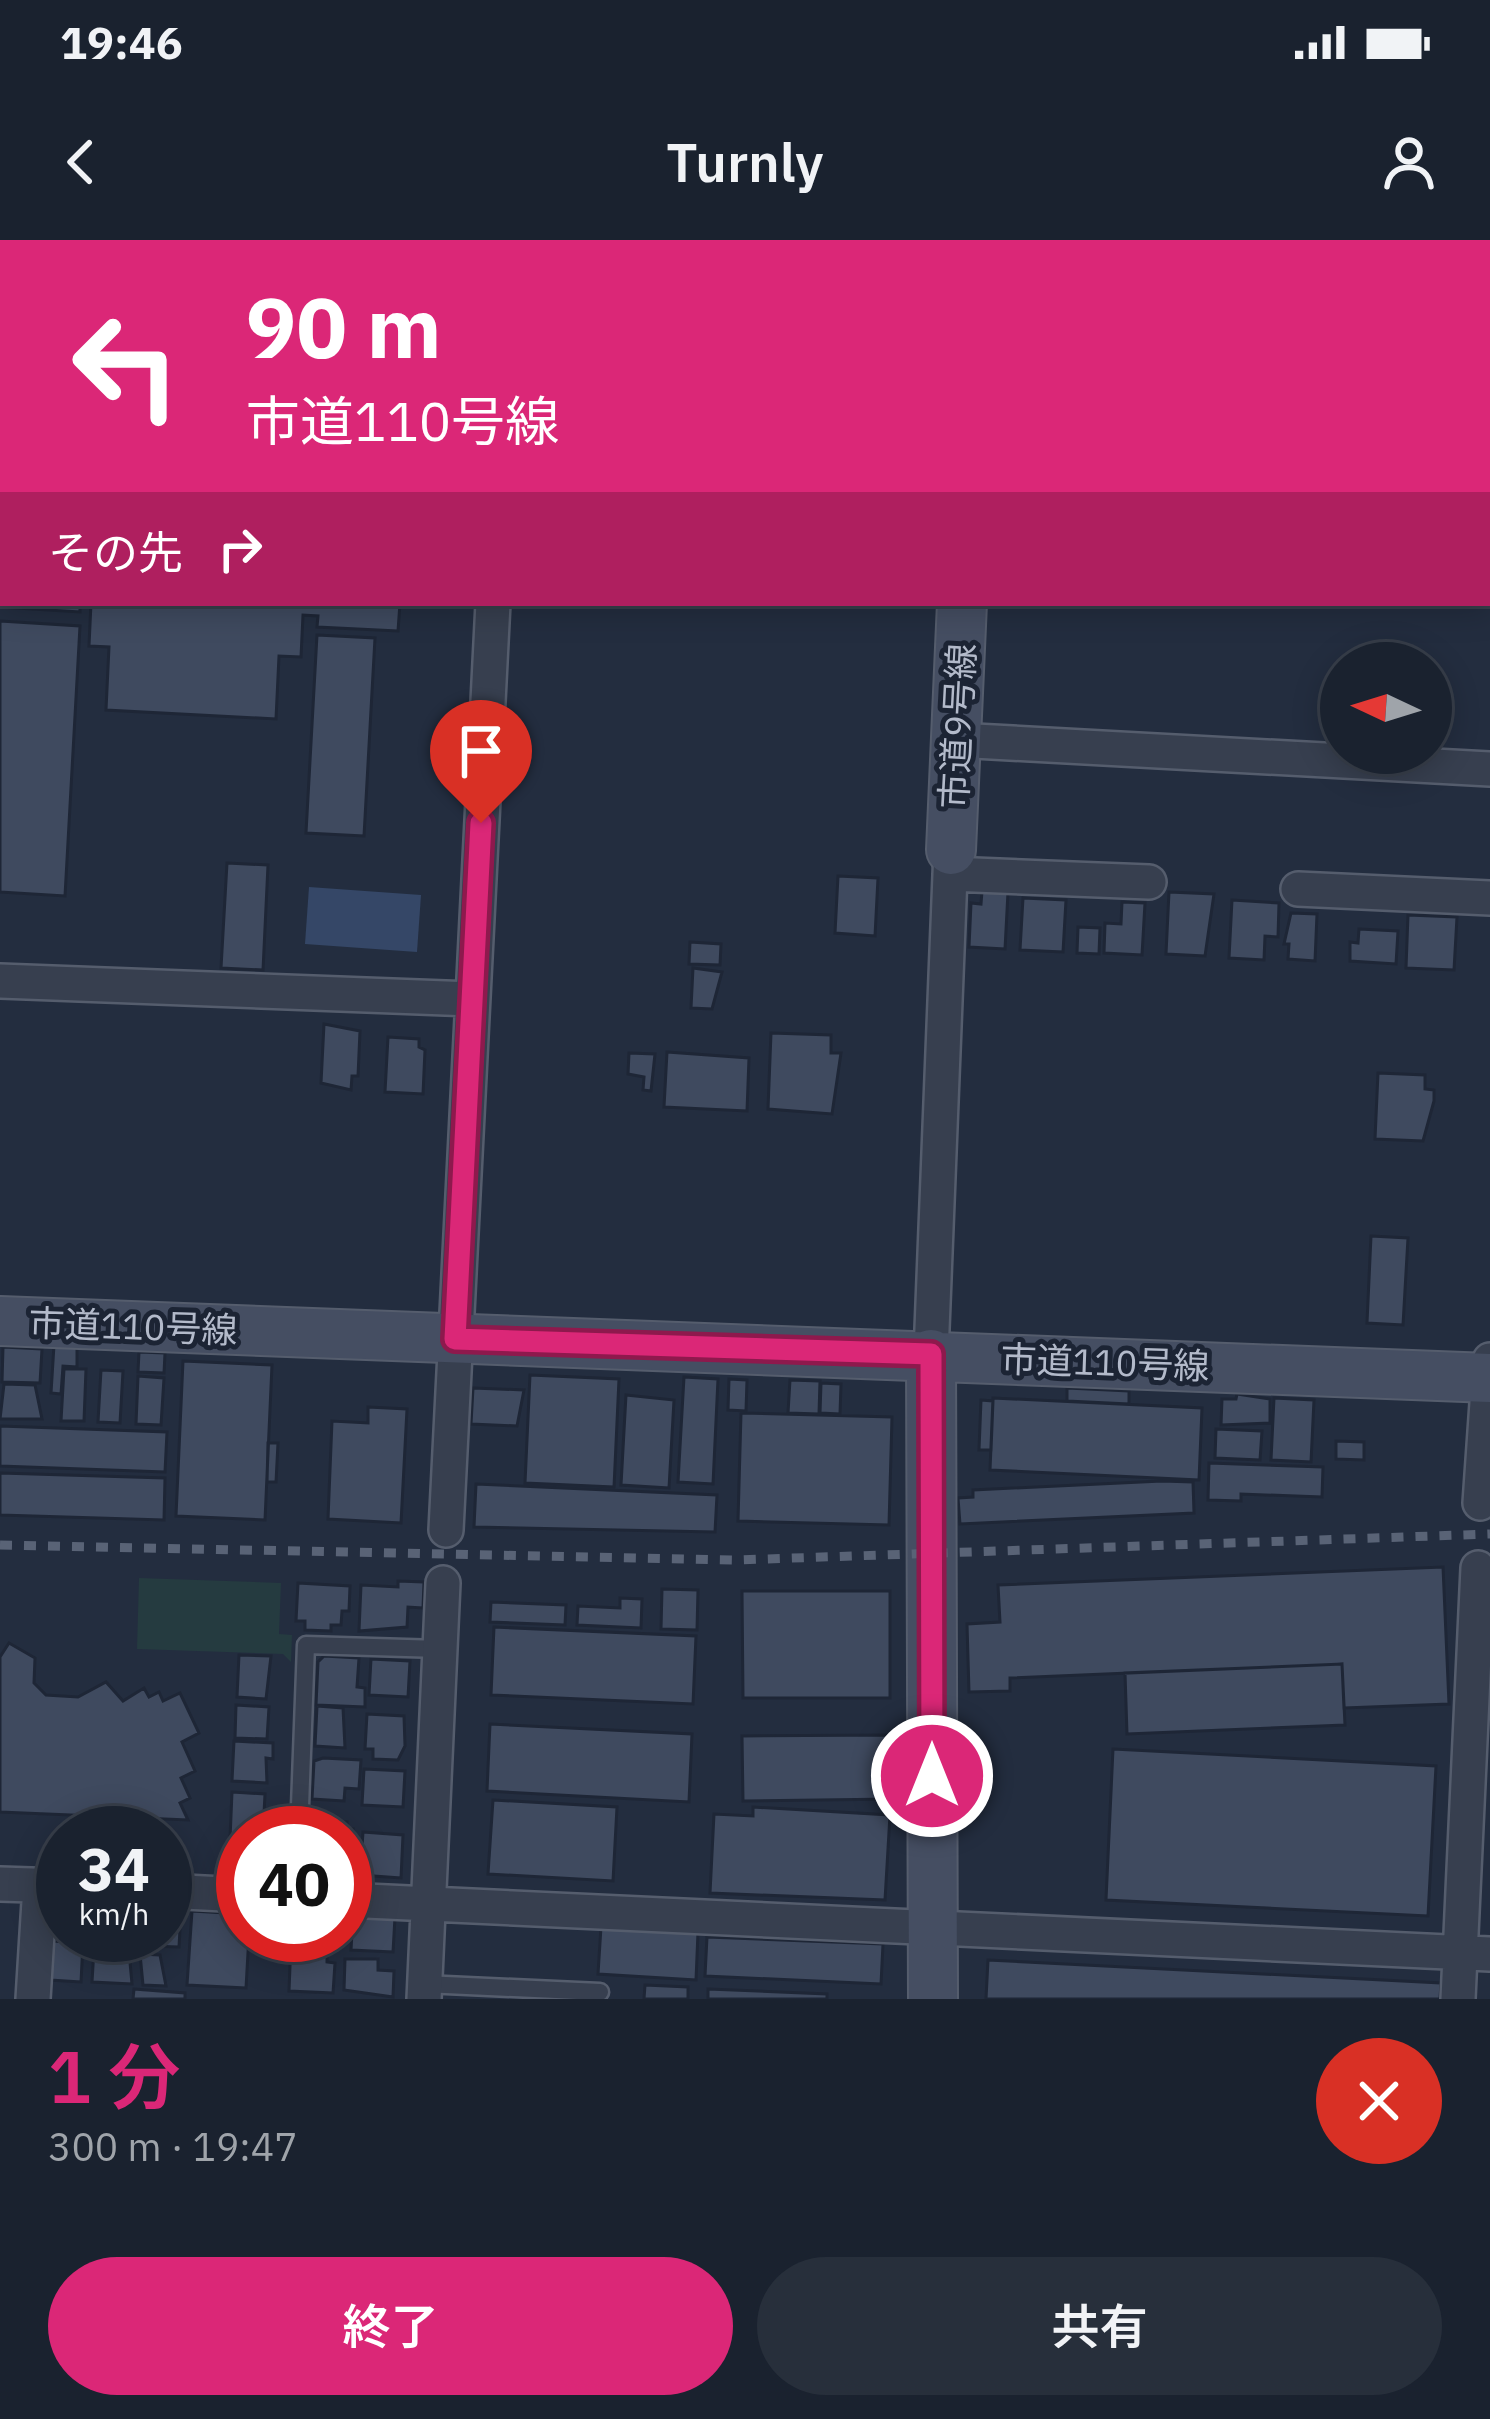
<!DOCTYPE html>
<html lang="ja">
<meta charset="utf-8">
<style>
:root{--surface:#1a222f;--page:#272f3b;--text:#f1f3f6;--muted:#9fa4aa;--line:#383f4b;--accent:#db2777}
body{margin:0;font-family:"IBM Plex Sans","Noto Sans JP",sans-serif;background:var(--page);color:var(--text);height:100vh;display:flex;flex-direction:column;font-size:45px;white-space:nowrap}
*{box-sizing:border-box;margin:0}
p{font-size:39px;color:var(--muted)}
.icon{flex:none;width:66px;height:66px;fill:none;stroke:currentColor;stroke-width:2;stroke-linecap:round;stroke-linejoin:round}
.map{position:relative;height:1759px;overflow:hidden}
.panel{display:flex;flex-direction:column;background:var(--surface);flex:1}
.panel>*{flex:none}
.guide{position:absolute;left:0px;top:0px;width:1491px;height:366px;box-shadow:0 6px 30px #0003,0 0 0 3px var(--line);background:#db2777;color:#fff;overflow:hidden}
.needle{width:78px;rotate:274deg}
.controls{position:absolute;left:1320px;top:402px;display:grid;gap:24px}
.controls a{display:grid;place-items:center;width:132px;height:132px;border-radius:50%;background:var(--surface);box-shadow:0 6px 30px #0003,0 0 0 3px var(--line);font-size:60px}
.speed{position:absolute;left:36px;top:1566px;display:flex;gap:24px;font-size:60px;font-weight:700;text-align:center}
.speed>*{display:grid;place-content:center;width:156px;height:156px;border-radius:50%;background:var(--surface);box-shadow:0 6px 30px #0003,0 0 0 3px var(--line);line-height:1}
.speed small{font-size:30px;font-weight:400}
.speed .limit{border:18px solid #d22;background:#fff;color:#111}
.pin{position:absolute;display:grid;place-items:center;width:102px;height:102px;color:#fff;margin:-123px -51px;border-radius:50% 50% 50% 0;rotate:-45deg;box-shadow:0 0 12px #0007}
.pin .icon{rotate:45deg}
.me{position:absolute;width:132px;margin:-66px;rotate:0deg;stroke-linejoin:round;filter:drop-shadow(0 0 9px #0008)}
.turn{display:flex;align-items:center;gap:42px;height:252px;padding:0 48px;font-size:54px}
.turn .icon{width:156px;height:156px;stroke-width:2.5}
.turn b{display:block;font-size:84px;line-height:102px}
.then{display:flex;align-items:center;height:114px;padding:0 48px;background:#0003;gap:24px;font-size:45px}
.round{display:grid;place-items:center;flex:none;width:126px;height:126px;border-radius:63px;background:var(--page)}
.overview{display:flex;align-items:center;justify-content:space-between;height:204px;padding:0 48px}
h1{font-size:72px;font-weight:600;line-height:90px;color:var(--accent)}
.action{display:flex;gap:24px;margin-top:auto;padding:24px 48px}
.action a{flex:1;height:138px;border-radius:72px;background:var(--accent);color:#fff;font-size:48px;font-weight:600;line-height:138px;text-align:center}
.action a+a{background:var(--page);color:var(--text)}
.status{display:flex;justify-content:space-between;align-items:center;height:84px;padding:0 60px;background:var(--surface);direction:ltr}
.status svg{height:33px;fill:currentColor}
header{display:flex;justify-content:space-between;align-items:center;height:156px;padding:0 48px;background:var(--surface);font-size:54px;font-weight:600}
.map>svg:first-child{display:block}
.green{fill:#253b40}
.water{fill:#354767}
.building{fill:#3f4a5f;stroke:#1e2636;stroke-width:3}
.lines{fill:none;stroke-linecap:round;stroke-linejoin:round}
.lane-casing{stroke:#555d6d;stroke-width:21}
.street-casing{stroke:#555d6d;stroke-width:38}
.secondary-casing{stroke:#555d6d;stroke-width:52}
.lane{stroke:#373f4f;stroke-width:16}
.street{stroke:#373f4f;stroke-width:33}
.secondary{stroke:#454e62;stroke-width:48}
.rail{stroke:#596376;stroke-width:9;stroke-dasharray:12 12;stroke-linecap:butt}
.route-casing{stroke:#8e194d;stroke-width:30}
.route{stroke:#db2777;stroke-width:21}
.labels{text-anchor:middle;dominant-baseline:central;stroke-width:10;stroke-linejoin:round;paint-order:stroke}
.street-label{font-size:36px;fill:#b3baca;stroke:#1c2434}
</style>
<div class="status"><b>19:46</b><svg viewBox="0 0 49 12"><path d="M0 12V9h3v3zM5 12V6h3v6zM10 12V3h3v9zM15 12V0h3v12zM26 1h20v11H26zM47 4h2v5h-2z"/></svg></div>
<header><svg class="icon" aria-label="back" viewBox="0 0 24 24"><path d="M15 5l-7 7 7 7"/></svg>Turnly<svg class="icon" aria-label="person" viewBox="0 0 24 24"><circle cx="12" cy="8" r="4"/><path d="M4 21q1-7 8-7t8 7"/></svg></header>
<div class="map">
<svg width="1490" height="1759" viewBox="0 0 1490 1759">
<rect width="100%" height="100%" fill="#232d3f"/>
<path class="green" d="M139 1338 281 1343 279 1394 292 1395 291 1422 283 1414 137 1409Z"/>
<path class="water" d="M309 647 421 655 417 712 305 704Z"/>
<path class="building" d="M1135 0H1490V93L1488 3Z
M3 119V363H80V372L0 367Z
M91 363 318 367V363H400L398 391 317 387 318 376 303 375 301 417 279 416 276 479 106 470 109 407 89 406Z
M0 381 80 386 65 656 0 652Z
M317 395 375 398 364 596 306 593Z
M227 623 268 625 263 730 221 728Z
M838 636 878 638 875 696 835 693Z
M982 651 1008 652 1005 709 969 707 971 663 981 664Z
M1169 652 1214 654 1205 716 1166 714Z
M1023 658 1066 660 1063 712 1020 710Z
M1232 660 1279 663 1278 697 1265 696 1264 720 1229 718Z
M1122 662 1145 663 1142 715 1104 713 1105 683 1121 684Z
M1291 673 1317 674 1315 721 1288 719 1289 704H1284Z
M1408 675 1457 677 1454 730 1406 728Z
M1078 687 1100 688 1099 714 1077 713Z
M1359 689 1398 691 1396 724 1350 721V702L1358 703Z
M690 702 721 704 720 725 689 724Z
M693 728 722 732 712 769 691 768Z
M324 784 360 791 358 836H352L351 850 321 843Z
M771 793 831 795V813H841L832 874 768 869Z
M388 797 419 799V807L425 810 423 854 385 852Z
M667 812 749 818 747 871 664 867Z
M629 813 655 814 651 851 643 850 644 837 628 834Z
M1378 833 1425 835V849L1434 850V861L1423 901 1375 899Z
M1371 996 1408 998 1403 1085 1367 1083Z
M54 1105 77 1107V1127L63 1126 61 1154 51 1153Z
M3 1107 42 1109 40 1143 2 1142Z
M139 1112 165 1113 164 1133 138 1132Z
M183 1121 272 1125 265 1280 176 1276Z
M64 1129H86L84 1181H61Z
M101 1130 123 1131 120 1183 98 1182Z
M530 1135 619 1139 614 1247 525 1243Z
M138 1136 164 1138 161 1185 136 1184Z
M684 1137 718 1139 713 1244 678 1242Z
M729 1139 747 1140 746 1171 728 1170Z
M790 1140 820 1141 819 1174 788 1173Z
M821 1143 841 1144 840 1174 820 1173Z
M4 1144 35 1145 42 1179H0Z
M473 1148 524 1150 517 1186 471 1184Z
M1067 1148 1129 1151V1164L1067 1161Z
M1237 1154 1270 1159V1183L1221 1185 1222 1159H1236Z
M626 1155 674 1160 669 1248 621 1245Z
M993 1158 1202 1168 1199 1240 990 1230Z
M1274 1158 1314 1160 1311 1222 1271 1220Z
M981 1160 993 1161 991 1210H979Z
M368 1167 407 1169 401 1283 328 1279 332 1181 368 1183Z
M741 1173 892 1177 889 1285 738 1281Z
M0 1186 167 1192 165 1232 0 1226Z
M1216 1189 1262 1191 1260 1220 1215 1218Z
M1336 1201 1364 1202V1220L1336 1219Z
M268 1203H278L276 1242H267Z
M1209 1223 1323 1227 1322 1257 1241 1254V1261L1208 1260Z
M0 1233 165 1238 164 1280 0 1275Z
M1162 1241 1193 1242 1194 1273 960 1284 958 1258 973 1257V1250Z
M476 1244 717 1255 715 1292 474 1287Z
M1443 1327 1449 1464 1344 1468 1342 1424 1010 1438V1451L969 1452 967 1384 1000 1382 998 1345Z
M398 1341 424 1342 423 1368 408 1367 407 1387 359 1391 361 1345 398 1347Z
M298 1343 350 1346 349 1371H342L341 1385H331V1391L305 1390V1381H296Z
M662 1349 698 1350 697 1390 661 1389Z
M742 1351H890V1458H743Z
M620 1358 642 1359 641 1388 577 1385 578 1366 620 1368Z
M491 1362 566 1365 565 1385 490 1382Z
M494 1387 696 1396 693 1464 491 1455Z
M9 1403 35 1418 34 1443 46 1455 78 1457 106 1442 123 1461 144 1448 149 1457 159 1452 163 1461 180 1453 199 1493 182 1502 195 1531 181 1538 190 1558 180 1563 188 1580 0 1572V1417Z
M239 1415 271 1416 266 1459 237 1457Z
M324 1416 359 1418 357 1447 365 1448V1467L316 1465 318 1422Z
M371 1419 410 1421 408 1457 369 1455Z
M1342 1424 1345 1485 1127 1494 1125 1433Z
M236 1465 269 1467 267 1499 235 1498Z
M317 1466 343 1468 345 1508 315 1506Z
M367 1474 404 1476 405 1506 398 1520 373 1519V1509H365Z
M490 1484 692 1494 689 1562 487 1551Z
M893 1495 894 1559 743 1561 742 1496Z
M234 1501 273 1503V1519L266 1518 267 1543 232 1541Z
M1113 1509 1436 1526 1428 1676 1106 1660Z
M323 1518 361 1520 359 1549 345 1548 344 1561 312 1559 314 1521Z
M364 1529 405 1531 403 1567 362 1565Z
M232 1552 265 1554 263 1593 230 1599Z
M493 1560 617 1567 613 1641 488 1634Z
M753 1567 890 1575 885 1660 710 1653 714 1574 753 1576Z
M311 1580 347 1582V1589H353L351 1620 345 1619V1593H310Z
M363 1592 403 1595 401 1638 360 1635Z
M54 1661 63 1662V1695H82V1701L56 1700Z
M165 1667H173L172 1689H180L179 1707 147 1706 148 1695H165Z
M192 1671 243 1674V1695H249L246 1748 187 1745Z
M353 1675 395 1677 393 1712 351 1710Z
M601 1687 698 1692 696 1740 598 1734Z
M707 1697 883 1704 881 1744 705 1736Z
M52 1701 83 1703 81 1742 50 1740Z
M291 1701 327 1703V1722L335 1723 333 1753 289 1751Z
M94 1709 129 1711 132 1744 92 1742Z
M140 1714 160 1715 166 1746 143 1745Z
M345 1719H378V1730L394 1731 393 1757 344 1750Z
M988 1720 1441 1743 1440 1759H986Z
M645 1745 688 1747V1759H644Z
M134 1749 185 1753V1759H133Z
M708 1749 827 1754V1759H708Z"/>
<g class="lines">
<defs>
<path id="lane" d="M1108 3 1109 0
M1488 203H1490
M299 1593 306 1405 440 1409
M424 1744 600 1752"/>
<path id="street" d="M513 3V0
M956 500 1490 529
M950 634 1149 642
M1298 649 1490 658
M0 741 472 759
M931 1114 951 610
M1480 1263 1490 1120
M446 1290 493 363
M0 1644 63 1646
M165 1651 243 1655
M345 1660 1490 1714
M33 1759 40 1645
M424 1759 443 1343
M1458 1759 1478 1328"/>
<path id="secondary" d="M979 3 980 0
M951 610 962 363
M0 1081 1490 1138
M931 1114 933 1759"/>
</defs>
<use href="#lane" class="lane-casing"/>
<use href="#street" class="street-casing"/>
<use href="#secondary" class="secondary-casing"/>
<use href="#lane" class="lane"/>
<use href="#street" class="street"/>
<use href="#secondary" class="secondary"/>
<path class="rail" d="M0 1305 737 1320 1490 1294"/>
</g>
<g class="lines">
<defs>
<path id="route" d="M481 583 455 1099 931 1114 932 1536"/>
</defs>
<use href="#route" class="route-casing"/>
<use href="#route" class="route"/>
</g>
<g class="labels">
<g class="street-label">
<text transform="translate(957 486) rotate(-87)">市道9号線</text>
<text transform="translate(133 1086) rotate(2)">市道110号線</text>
<text transform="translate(1105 1122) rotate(2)">市道110号線</text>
</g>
</g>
</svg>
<div class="controls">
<a><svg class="needle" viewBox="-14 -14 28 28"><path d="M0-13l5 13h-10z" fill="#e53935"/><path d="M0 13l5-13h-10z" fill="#9fa4aa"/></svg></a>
</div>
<div class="speed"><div>34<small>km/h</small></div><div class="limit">40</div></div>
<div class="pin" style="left:481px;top:583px;background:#d93025"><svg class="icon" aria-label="arrive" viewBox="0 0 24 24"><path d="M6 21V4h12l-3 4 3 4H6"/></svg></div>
<svg class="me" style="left:932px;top:1536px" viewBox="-20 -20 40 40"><circle r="17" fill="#db2777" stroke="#fff" stroke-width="3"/><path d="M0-11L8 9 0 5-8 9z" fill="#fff"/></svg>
<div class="guide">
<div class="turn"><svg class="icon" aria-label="left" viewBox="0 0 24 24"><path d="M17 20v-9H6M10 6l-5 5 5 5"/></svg><div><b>90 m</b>市道110号線</div></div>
<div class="then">その先<svg class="icon" aria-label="right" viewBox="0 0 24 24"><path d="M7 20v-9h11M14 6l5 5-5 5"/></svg></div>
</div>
</div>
<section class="panel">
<div class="overview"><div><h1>1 分</h1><p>300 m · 19:47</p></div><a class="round" style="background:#d93025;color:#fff"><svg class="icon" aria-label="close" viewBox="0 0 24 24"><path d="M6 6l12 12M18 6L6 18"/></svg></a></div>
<div class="action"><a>終了</a><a>共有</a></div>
</section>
